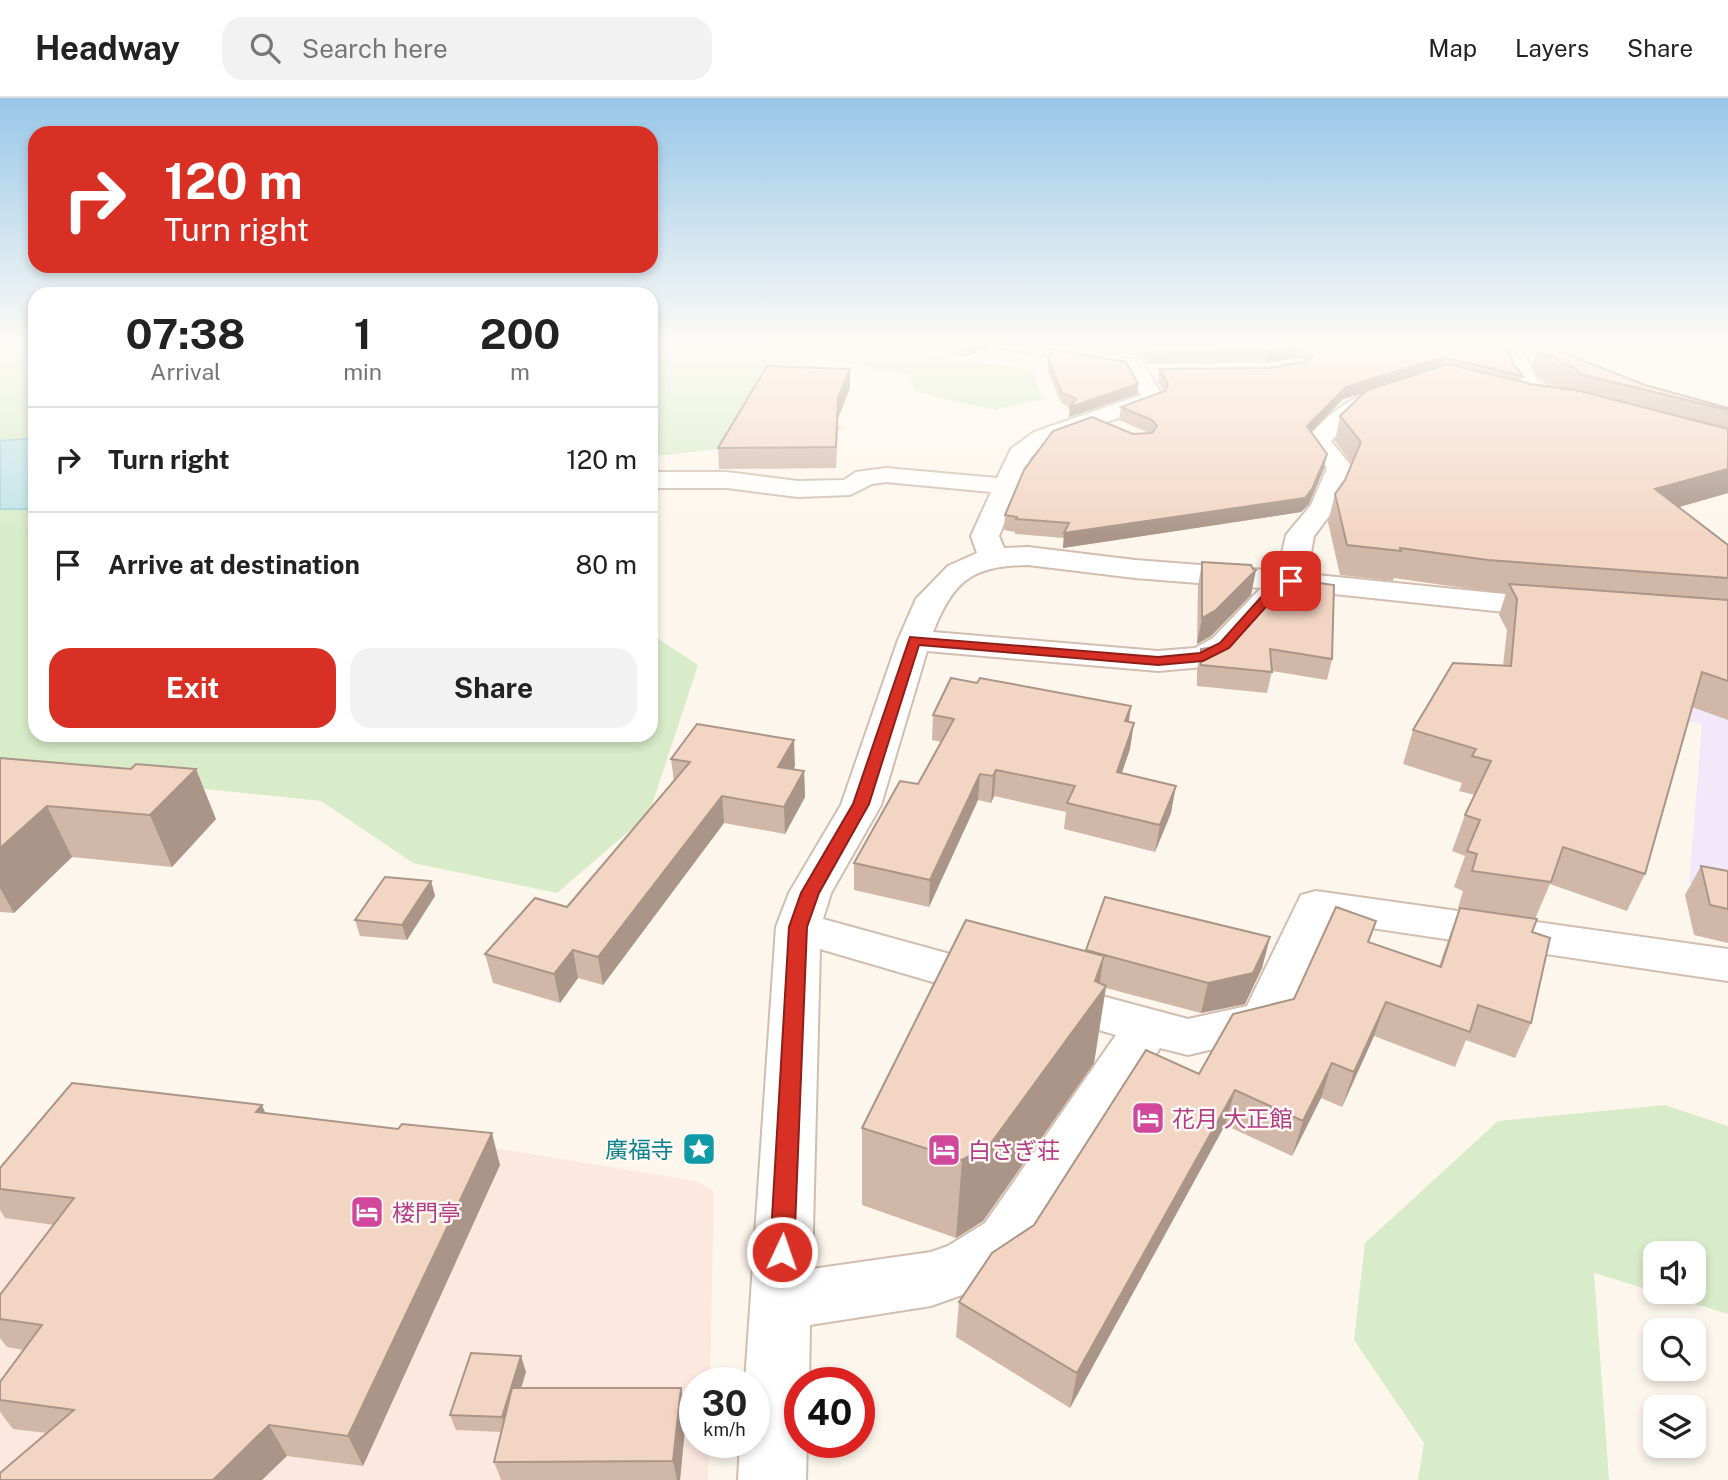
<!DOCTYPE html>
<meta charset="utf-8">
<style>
:root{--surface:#fff;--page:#f2f2f2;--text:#222;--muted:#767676;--line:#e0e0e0;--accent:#d93025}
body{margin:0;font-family:"Public Sans","Noto Sans JP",sans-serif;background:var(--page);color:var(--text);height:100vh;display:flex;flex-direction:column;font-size:26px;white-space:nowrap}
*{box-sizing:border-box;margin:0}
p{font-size:23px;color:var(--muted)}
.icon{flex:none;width:38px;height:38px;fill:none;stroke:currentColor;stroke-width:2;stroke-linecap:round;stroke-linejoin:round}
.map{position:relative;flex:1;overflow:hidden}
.panel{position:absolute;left:28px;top:189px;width:630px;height:455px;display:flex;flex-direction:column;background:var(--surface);border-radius:21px;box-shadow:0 4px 10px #0003}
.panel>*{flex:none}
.hud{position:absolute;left:28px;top:28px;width:630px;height:147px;border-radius:21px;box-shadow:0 4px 10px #0003;background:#d93025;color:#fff;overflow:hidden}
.controls{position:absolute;left:1643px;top:1143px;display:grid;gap:14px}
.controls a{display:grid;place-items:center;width:63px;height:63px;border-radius:14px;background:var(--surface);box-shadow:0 4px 10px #0003;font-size:35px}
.speed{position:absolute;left:679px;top:1269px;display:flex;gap:14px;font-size:35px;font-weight:700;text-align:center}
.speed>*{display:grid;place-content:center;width:91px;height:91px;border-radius:50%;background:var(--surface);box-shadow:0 4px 10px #0003;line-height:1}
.speed small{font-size:18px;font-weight:400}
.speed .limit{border:10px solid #d22;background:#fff;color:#111}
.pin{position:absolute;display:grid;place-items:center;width:60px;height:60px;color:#fff;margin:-30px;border-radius:14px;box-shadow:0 4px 10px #0006}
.me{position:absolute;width:77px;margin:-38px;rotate:3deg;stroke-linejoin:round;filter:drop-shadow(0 0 5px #0008)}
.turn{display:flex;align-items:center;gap:24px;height:147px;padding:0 21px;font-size:32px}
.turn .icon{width:91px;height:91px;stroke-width:2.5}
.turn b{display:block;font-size:49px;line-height:60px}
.eta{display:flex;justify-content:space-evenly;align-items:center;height:119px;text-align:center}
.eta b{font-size:42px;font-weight:700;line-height:49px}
.cta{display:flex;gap:14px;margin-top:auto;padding:14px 21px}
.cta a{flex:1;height:80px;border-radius:21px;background:var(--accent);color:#fff;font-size:28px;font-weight:700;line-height:80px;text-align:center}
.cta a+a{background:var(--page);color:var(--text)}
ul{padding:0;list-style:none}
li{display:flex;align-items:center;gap:21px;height:105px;padding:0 21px;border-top:2px solid var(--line)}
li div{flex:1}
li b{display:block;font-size:26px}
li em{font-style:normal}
header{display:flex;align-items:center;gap:42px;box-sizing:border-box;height:98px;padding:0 35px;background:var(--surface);border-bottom:2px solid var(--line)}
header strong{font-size:33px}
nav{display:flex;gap:38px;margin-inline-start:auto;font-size:24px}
.search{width:490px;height:63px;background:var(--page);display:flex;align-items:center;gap:18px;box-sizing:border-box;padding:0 24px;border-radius:21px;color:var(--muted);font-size:26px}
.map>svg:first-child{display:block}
.commercial{fill:#fde8e0}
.education{fill:#f3e8fa}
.green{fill:#d8ecc9;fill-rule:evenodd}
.water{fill:#bfe3e8;stroke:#a5d3da;stroke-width:2}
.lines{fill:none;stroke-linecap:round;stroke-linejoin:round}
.minor-casing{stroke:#d1beb0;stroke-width:4}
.minor{fill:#fff;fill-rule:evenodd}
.wall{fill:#d1b7a8}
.shaded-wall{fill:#aa9588}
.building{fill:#f3d5c3;stroke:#aa9588;stroke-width:2}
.route{fill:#d93025;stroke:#8d1f18;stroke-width:2}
.labels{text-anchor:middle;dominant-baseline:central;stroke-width:5;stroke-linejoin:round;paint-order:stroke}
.near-hotel-label{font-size:23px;fill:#b23c85;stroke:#fffaf3;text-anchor:start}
.near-culture-label{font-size:23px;fill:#0d838f;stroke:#fffaf3;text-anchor:end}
</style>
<header>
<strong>Headway</strong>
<div class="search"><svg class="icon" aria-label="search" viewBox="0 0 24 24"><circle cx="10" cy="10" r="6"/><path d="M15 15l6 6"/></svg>Search here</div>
<nav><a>Map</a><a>Layers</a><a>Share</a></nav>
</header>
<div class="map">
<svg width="1728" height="1382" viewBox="0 0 1728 1382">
<rect width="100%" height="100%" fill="#fdf6ec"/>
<path class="commercial" d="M409 1036 695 1083 714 1093 710 1284H695V1344H709L708 1382H0V1107Z"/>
<path class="education" d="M1728 588V795L1689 785 1702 626 1665 618Z"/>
<path class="green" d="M0 245H35V341L0 343Z
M651 245H883L913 257 1033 271 1042 301 995 312 916 294 908 276 814 260 765 274 843 331 807 340 668 357H651Z
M0 411H35V637H651V536L698 567 649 716 557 795 413 765 321 703 0 670Z
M1665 1007 1728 1028V1216L1594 1175 1609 1382H1418L1424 1345 1354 1242 1365 1145 1498 1023ZM1694 1155V1194H1656V1155Z"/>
<path class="water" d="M21 341H35V411H0V343Z"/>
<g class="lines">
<defs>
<path id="minor" d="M999 245H1041L1141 262 1164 300 1161 305 1050 344 1031 359 999 438 1004 450 1028 449 1135 462 1278 473 1286 437 1311 407 1327 370 1306 343C1323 319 1361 287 1392 294L1395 299 1392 304 1360 314 1331 343 1352 369 1336 409 1314 438 1307 476 1553 501 1564 503 1568 510 1564 517 1553 519 1296 492 1287 497 1235 554 1215 566 1203 569 1158 573 927 553 881 707 831 795 823 821 1008 872 1014 884 1008 896 991 901 820 851 812 1171 931 1154 948 1148 985 1125 1116 937 1036 914 1029 902 1036 890 1053 885 1188 921 1247 908 1301 797 1316 793 1728 851V883L1331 824 1282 935 1188 957 1160 950 1027 1161 987 1188 931 1208 810 1227 809 1284H800V1344H807L806 1382H738L740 1344H754V1284H745L776 829 789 795 841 707 898 542 916 501 948 468 977 455 971 438 991 394 886 384 872 386 850 397 798 399 727 390H651V374H727L798 383 844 382 856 374 886 370 997 380 1011 351 1034 334 1141 297 1126 271 1008 251 1001 249ZM1028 467 1135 480 1261 490 1213 540 1195 550 1158 553 933 534C954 482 972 468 1028 467Z
M1487 245H1508L1525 256 1537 282 1580 303 1583 308 1580 313H1564L1528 296 1514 280 1509 263Z"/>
</defs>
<use href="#minor" class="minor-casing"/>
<use href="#minor" class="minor"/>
</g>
<path class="wall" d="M922 245H996L966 259Z
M1055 245H1500L1513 266 1523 278 1522 284 1559 290 1536 278 1532 268 1539 245 1645 287 1728 310V395L1679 409 1728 447V622L1692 609 1645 776 1627 813 1550 786 1535 821 1532 834 1531 925 1515 960 1466 942 1455 969 1374 938 1342 1009 1321 1000 1292 1058 1225 1027 1070 1310 956 1239 959 1204 1034 1127 1199 976 1294 901 1376 823 1369 844 1439 868 1459 811 1458 810 1463 793 1454 789 1465 758 1452 753 1465 717 1475 697 1459 693 1462 685 1403 666 1413 632 1503 568 1507 532 1499 517 1506 495 1478 492 1394 480 1393 483 1340 477 1328 424 1335 396 1345 382 1352 366 1335 343 1340 318 1364 295 1343 301 1311 334 1324 370 1309 406 1301 414 1063 450 1064 440 1015 436V434L1004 432 1005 417 1133 336 1149 335 1119 322 1121 309 1164 294 1158 284 1159 271 1268 270 1307 264 1298 260 1265 265 1147 266 1143 260 1135 257Z
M1048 262 1137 296 1069 319 1070 309 1061 305 1047 272Z
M850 290 838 320 836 370 719 371 718 350Z
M1202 464 1253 471 1251 497 1211 538 1197 546 1198 488Z
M1241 536 1332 561 1327 582 1272 573 1267 595 1197 588V572L1201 551 1220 548Z
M977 585 1131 608 1129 624 1130 651 1122 675 1171 715 1155 754 1064 731 1066 714 994 698 991 705 978 702 929 809 854 792V765L918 686 941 644 932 642 933 617Z
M0 660 216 721 172 769 72 759 14 815 0 814Z
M671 661 795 668 793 671 804 673 805 699 785 736 724 725 603 887 578 880 560 905 493 885 485 856 567 809 674 684Z
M1701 768 1728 773V845L1694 837 1685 797Z
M431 783 435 798 407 842 360 838 355 822Z
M1270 839 1262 870 1245 906 1201 915 1106 890 1094 965 983 1123 956 1140 862 1107V1030L1086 853Z
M265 1015 500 1067 363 1368 287 1358 47 1335 13 1331 0 1314V1284L24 1252 7 1249 0 1240V1197L54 1127 5 1120 0 1112V1070Z
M526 1274 521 1290H681L686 1320 680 1382H501L494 1364 501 1334 456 1332 450 1317Z"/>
<path class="shaded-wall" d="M977 245H996L966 259V249Z
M1300 248 1298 260 1265 265 1267 253Z
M1443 259 1439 271 1343 301 1304 341 1307 328 1346 289Z
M850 271V290L838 320 836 370 838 300Z
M1138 286 1137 296 1069 319 1070 309Z
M1327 356 1324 370 1309 406 1301 414 1063 450 1064 435Z
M1728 371V395L1644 419 1655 391Z
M1256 472 1251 497 1211 538 1197 546 1202 520Z
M1131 608 1127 634 1125 623Z
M1134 625 1130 651 1113 700 1117 674Z
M794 642 795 668 780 695 778 669Z
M196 671 216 721 172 769 150 717Z
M996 672 994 698 991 705 993 678Z
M804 673 805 699 785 736 784 709Z
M980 676 978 702 929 809 930 782Z
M1176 688 1171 715 1155 754 1160 727Z
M722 698 724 725 603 887 598 859Z
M47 708 72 759 14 815 0 790V750Z
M431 783 435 798 407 842 402 827Z
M1270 839 1262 870 1245 906 1201 915 1208 885Z
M573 852 578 880 560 905 554 876Z
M1104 858 1097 900 1106 888 1094 965 983 1123 956 1140 962 1062 1095 883Z
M1386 904 1374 938 1342 1009 1354 974Z
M1332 965 1321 1000 1292 1058 1303 1023Z
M1235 992 1225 1027 1070 1310 1077 1275Z
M262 1007 275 1038 256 1014Z
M492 1035 500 1067 363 1368 348 1338Z
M521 1258 526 1274 507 1334 502 1319Z
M681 1290 686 1320 680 1382H677L673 1363Z
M269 1327 287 1358 262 1382H213Z"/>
<path class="building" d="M951 245H977L966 249Z
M1130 245H1500L1509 251 1513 266 1523 278 1443 259 1346 289 1307 328 1327 356 1312 391 1305 400 1064 435 1069 425 1016 421 1017 419 1005 417 1024 372 1053 333 1092 319 1133 336 1152 335 1157 328 1152 322 1121 309 1165 293 1168 286 1159 271 1268 270 1308 263 1313 257 1308 250 1300 248 1267 253 1149 254 1145 249Z
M1539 245 1645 287 1728 310V312L1580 276 1576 271 1544 255Z
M1051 251 1126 264 1138 286 1070 309 1076 301 1062 295 1048 262Z
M1448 266 1531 286 1580 293 1728 331V371L1655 391 1728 447V480L1488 462 1400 450 1401 453 1347 447 1335 396 1345 382 1361 344 1340 318 1367 292Z
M767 268 850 271 838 300 836 349 718 350Z
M1202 464 1251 467 1253 471 1256 472 1216 512 1202 520Z
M1291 481 1334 487 1332 561 1270 551 1272 574 1201 567V551L1220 548 1241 536Z
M1509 486 1728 502V583L1702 574 1645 776 1563 749 1551 784 1472 773 1477 756 1467 753 1480 722 1465 717 1491 663 1472 658 1476 651 1413 632 1453 565 1511 568 1517 501Z
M951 580 977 585 980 580 1131 608 1125 623 1134 625 1117 674 1176 688 1160 727 1067 705 1075 688 996 672 993 678 980 676 930 782 854 765 900 683 918 686 954 621 933 617Z
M697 626 794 642 778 669 804 673 784 709 722 698 598 859 573 852 554 876 485 856 535 800 567 809 690 664 671 661Z
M0 660 131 671 136 666 196 671 150 717 47 708 0 750Z
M1701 768 1728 773V811L1710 807Z
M385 779 431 783 402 827 355 822Z
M1105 799 1270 839 1253 875 1208 885 1086 852Z
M1336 809 1376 823 1368 844 1441 869 1460 810 1537 821 1532 834 1550 840 1531 925 1478 907 1470 934 1386 904 1354 974 1332 965 1303 1023 1235 992 1077 1275 959 1204 992 1155 1034 1127 1146 952 1199 976 1233 916 1294 901Z
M966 822 1104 858 1095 883 1106 888 991 1045 962 1062 862 1030Z
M72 985 262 1007 256 1014 398 1031 402 1026 492 1035 348 1338 269 1327 213 1382H0V1375L74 1312 0 1302V1284L42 1227 0 1221V1197L74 1100 0 1091V1070Z
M471 1255 521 1258 502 1319 450 1317Z
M512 1290H681L673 1363 494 1364Z"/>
<linearGradient id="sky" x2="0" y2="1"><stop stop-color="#97c7e8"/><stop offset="0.56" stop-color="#fefbf6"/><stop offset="1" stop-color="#fefbf6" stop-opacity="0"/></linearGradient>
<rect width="1728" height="438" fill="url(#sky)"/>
<path class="route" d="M1291 480 1297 483 1280 493 1229 550 1203 563 1158 567 919 547 869 706 819 795 807 829 794 1154 790 1161 782 1165 773 1161 770 1154 789 829 801 795 853 706 910 539 1158 559 1200 555 1220 545 1271 488Z"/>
<defs>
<symbol id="hotel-square" viewBox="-11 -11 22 22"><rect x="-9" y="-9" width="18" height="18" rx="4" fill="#d1479c" stroke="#fffaf3"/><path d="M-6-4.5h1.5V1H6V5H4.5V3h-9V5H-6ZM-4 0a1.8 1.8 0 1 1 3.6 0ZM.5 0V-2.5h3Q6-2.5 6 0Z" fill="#fff"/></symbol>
<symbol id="sight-square" viewBox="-11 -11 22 22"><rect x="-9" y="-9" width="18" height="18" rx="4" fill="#0f9aa8" stroke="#fffaf3"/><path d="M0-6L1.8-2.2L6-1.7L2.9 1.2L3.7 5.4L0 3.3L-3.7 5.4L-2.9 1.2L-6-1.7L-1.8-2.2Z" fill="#fff"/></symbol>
</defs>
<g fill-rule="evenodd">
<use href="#hotel-square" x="1129" y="1001" width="38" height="38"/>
<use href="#sight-square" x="680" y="1032" width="38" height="38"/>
<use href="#hotel-square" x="925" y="1033" width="38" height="38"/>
<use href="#hotel-square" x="348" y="1095" width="38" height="38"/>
</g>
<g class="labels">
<g class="near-hotel-label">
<text x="1172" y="1020">花月 大正館</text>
<text x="968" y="1052">白さぎ荘</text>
<text x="392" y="1114">楼門亭</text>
</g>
<g class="near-culture-label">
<text x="674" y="1051">廣福寺</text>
</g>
</g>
</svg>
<div class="controls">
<a><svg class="icon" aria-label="sound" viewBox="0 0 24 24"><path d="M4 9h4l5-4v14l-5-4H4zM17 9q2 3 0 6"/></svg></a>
<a><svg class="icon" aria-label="search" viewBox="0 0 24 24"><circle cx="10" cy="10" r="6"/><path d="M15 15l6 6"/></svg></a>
<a><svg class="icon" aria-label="layers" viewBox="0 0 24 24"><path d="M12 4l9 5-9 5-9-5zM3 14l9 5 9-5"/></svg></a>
</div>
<div class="speed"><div>30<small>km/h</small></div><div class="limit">40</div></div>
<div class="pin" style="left:1291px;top:483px;background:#d93025"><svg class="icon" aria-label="arrive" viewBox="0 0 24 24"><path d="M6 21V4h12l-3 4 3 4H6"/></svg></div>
<svg class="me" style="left:782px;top:1154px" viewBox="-20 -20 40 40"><circle r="17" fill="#d93025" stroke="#fff" stroke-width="3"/><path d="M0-11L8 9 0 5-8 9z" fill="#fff"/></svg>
<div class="hud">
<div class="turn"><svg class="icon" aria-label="right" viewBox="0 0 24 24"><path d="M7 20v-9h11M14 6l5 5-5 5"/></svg><div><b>120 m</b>Turn right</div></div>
</div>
<section class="panel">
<div class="eta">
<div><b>07:38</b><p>Arrival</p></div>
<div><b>1</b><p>min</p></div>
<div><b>200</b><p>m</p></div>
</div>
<ul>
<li><svg class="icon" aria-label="right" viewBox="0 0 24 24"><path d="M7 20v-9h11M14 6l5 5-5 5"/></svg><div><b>Turn right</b></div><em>120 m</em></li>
<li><svg class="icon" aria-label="arrive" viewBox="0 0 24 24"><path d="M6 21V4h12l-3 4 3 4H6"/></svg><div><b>Arrive at destination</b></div><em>80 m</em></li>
</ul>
<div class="cta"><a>Exit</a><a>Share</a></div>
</section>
</div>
